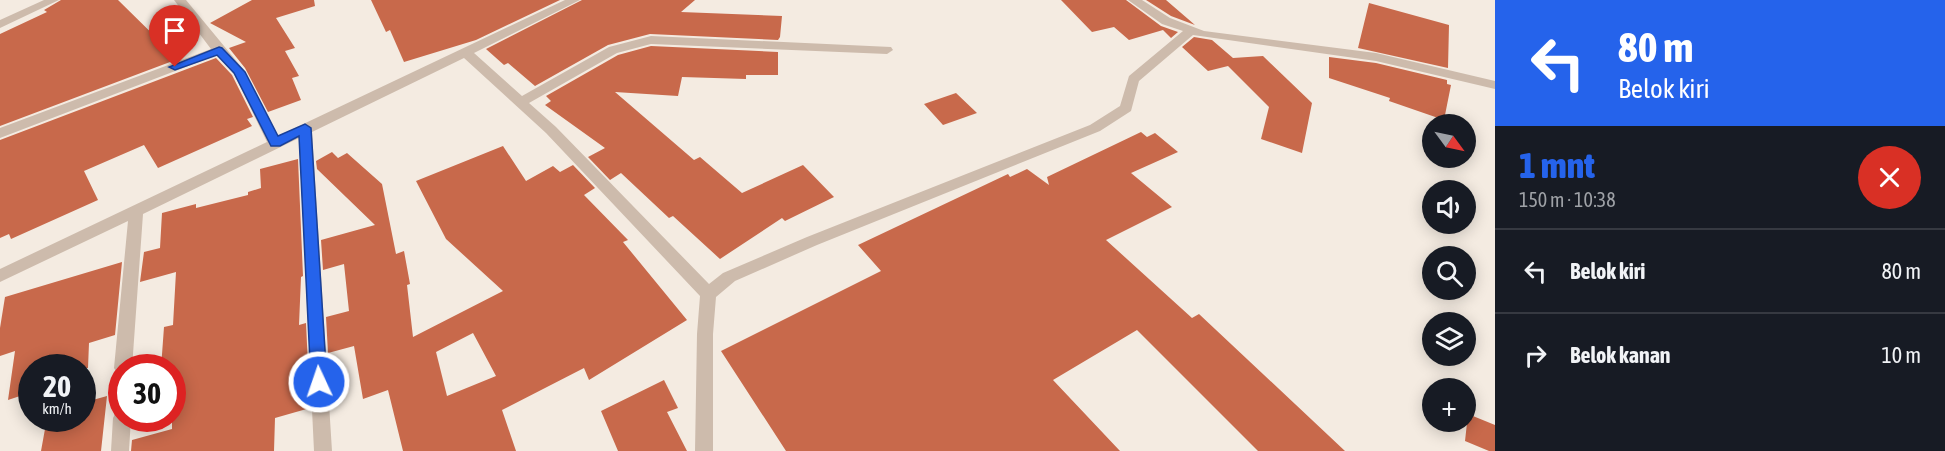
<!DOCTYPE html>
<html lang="id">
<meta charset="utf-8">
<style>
:root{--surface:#171b24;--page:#242831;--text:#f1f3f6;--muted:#9ea1a6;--line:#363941;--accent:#2563eb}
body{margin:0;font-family:"Asap Condensed",sans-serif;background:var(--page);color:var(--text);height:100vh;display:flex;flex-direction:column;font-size:22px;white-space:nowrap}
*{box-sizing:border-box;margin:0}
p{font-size:20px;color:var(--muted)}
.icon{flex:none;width:33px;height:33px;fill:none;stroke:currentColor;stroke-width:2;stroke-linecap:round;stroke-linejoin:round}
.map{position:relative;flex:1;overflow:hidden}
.panel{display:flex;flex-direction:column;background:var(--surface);width:450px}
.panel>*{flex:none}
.guide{background:#2563eb;color:#fff;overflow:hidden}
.needle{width:39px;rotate:123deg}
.tools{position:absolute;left:1422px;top:114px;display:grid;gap:12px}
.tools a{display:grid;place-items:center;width:54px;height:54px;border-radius:50%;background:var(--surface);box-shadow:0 3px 15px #0003;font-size:30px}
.speed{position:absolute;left:18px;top:354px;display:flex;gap:12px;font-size:30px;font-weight:700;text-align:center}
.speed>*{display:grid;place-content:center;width:78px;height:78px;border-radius:50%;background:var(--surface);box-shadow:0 3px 15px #0003;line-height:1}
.speed small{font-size:15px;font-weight:400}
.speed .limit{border:9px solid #d22;background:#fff;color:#111}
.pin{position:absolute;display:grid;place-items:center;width:51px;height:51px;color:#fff;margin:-62px -26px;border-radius:50% 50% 50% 0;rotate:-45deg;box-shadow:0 0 6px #0007}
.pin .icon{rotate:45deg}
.me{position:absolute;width:66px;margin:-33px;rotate:357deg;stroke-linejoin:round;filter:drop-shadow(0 0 4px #0008)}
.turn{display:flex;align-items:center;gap:21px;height:126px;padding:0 24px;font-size:27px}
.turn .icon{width:78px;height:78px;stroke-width:2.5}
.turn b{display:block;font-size:42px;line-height:51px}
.round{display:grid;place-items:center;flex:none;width:63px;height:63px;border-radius:32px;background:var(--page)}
.head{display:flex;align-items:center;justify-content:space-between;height:102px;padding:0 24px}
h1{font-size:36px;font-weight:800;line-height:45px;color:var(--accent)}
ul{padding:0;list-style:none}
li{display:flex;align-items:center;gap:18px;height:84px;padding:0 24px;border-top:2px solid var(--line)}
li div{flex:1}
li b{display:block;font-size:22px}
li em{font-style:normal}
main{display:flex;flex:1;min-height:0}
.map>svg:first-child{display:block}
.building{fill:#c8694b;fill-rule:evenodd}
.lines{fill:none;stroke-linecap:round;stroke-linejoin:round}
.minor{fill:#cdbbac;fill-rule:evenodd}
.route{fill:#2563eb;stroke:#184099;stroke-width:1.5}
</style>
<main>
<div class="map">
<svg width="1495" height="451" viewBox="0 0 1495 451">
<rect width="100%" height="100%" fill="#f4ebe1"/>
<path class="building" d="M61 0H118L178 59 0 126V34L47 12 44 10Z
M252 0H314L315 6 276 18 295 48 285 51 299 76 292 78 301 100 268 112 245 68 229 48 246 42 210 23Z
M371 0H560L476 40 404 62 390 30 386 32Z
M582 0H695L681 12 782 16 780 37 778 40 650 34 608 45 535 86 508 63 504 65 486 49Z
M1061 0H1126L1161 26 1178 32 1171 38 1163 30 1129 40 1114 27 1092 32Z
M1146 0H1166L1195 25 1171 16Z
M1369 3 1449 25 1448 68 1358 48Z
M1194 37 1212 40 1233 58 1263 56 1312 103 1302 153 1261 139 1269 107 1228 66 1208 71 1182 47Z
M651 46 778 52V75H746V79L682 77 678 96 615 92 694 160 700 157 742 193 803 165 834 197 785 221 782 218 720 259 673 216 669 218 621 173 610 180 588 157 605 148 545 105 551 101 546 96 618 55Z
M1329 57 1376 63 1447 80V84L1451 85 1444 120 1389 101 1390 98 1329 78Z
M216 58 232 75 253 117 247 119 252 126 158 168 144 145 84 171 98 200 11 239 9 234 0 238V140Z
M956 93 977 113 943 125 924 104Z
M1141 132 1147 137 1155 133 1178 152 1131 173 1172 207 1106 240 1192 318 1199 314 1345 451H1258L1137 330 1053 380 1120 451H786L721 351 881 271 858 245 1008 174 1010 177 1027 169 1049 185 1047 177Z
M503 146 526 181 553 166 560 172 573 165 595 188 584 195 628 240 623 242 687 320 589 380 584 368 502 410 516 451H403L388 390 363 399 354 346 328 353 326 317 349 311 344 264 323 270 321 240 375 225 317 169 316 161 332 152 338 158 347 153 382 184 396 254 404 251 410 284 407 285 413 337 503 291 446 239 416 181ZM473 333 496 376 447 396 436 352Z
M298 159 303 276 301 277 299 325 306 323 310 408 275 418 274 451H131L132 440 172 429V368H161L164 327 173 325 176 272 140 282 144 252 160 248 162 213 196 204V208L248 195V192L261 188 260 169Z
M122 262 115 335 89 343 88 368H32V392L8 400 15 351 0 356V328L5 297Z
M664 380 678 408 667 412 687 451H618L601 411Z
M107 396 101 451H41L47 418H82V403Z
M1468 414 1495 425V451H1489L1465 441Z"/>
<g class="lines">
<path class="minor" d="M44 0H59L0 28V20Z
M174 0H186L243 69 278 136 565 0H580L474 53 522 96 609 47 651 36 891 47 893 50 887 54 651 44 617 53 529 103 556 127 709 284 723 273 807 237 1090 125 1120 106 1129 76 1183 31 1162 24 1128 0H1142L1170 18 1204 31 1376 53 1495 81V89L1376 61 1193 35 1139 81 1131 111 1100 131 817 245 735 281 716 297 713 334V451H695L697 334 700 296 546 133 464 58 312 132 332 451H314L299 138 143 214 132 368H122V375L117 373 114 368 128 221 0 282V269L267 142 234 74 217 55 0 138V128L211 49Z
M122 410V418H131L129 451H111L113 418 116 412Z"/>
</g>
<path class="route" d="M219 47 222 48 245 72 278 136 305 124 311 128 327 382 325 387 319 389 313 387 311 382 299 136 280 146H271L234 73 217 55 175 70 169 67Z"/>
</svg>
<div class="tools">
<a><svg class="needle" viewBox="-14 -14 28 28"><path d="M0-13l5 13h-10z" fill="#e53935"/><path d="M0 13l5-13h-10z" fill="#9ea1a6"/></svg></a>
<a><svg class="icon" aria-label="sound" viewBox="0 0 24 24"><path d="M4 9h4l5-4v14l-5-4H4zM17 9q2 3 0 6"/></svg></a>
<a><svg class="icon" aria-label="search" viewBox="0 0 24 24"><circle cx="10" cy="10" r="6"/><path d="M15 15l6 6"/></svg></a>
<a><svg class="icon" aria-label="layers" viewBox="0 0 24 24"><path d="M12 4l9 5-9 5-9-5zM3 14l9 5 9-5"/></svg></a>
<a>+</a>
</div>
<div class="speed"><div>20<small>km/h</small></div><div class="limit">30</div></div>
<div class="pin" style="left:175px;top:67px;background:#d93025"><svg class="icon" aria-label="arrive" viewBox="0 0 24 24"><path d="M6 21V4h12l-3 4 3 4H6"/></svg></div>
<svg class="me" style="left:319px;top:382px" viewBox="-20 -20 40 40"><circle r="17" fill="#2563eb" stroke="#fff" stroke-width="3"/><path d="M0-11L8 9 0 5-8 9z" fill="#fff"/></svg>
</div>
<section class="panel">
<div class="guide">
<div class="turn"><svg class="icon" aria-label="left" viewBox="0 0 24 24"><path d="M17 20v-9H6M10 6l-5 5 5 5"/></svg><div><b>80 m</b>Belok kiri</div></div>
</div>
<div class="head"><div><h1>1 mnt</h1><p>150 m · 10:38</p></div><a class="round" style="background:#d93025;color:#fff"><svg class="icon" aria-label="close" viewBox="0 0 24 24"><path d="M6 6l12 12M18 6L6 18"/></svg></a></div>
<ul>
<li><svg class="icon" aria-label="left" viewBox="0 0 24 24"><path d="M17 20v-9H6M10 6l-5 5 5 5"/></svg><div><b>Belok kiri</b></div><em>80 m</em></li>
<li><svg class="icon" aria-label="right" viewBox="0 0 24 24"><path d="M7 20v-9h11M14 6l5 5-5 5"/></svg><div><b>Belok kanan</b></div><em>10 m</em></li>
</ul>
</section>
</main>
